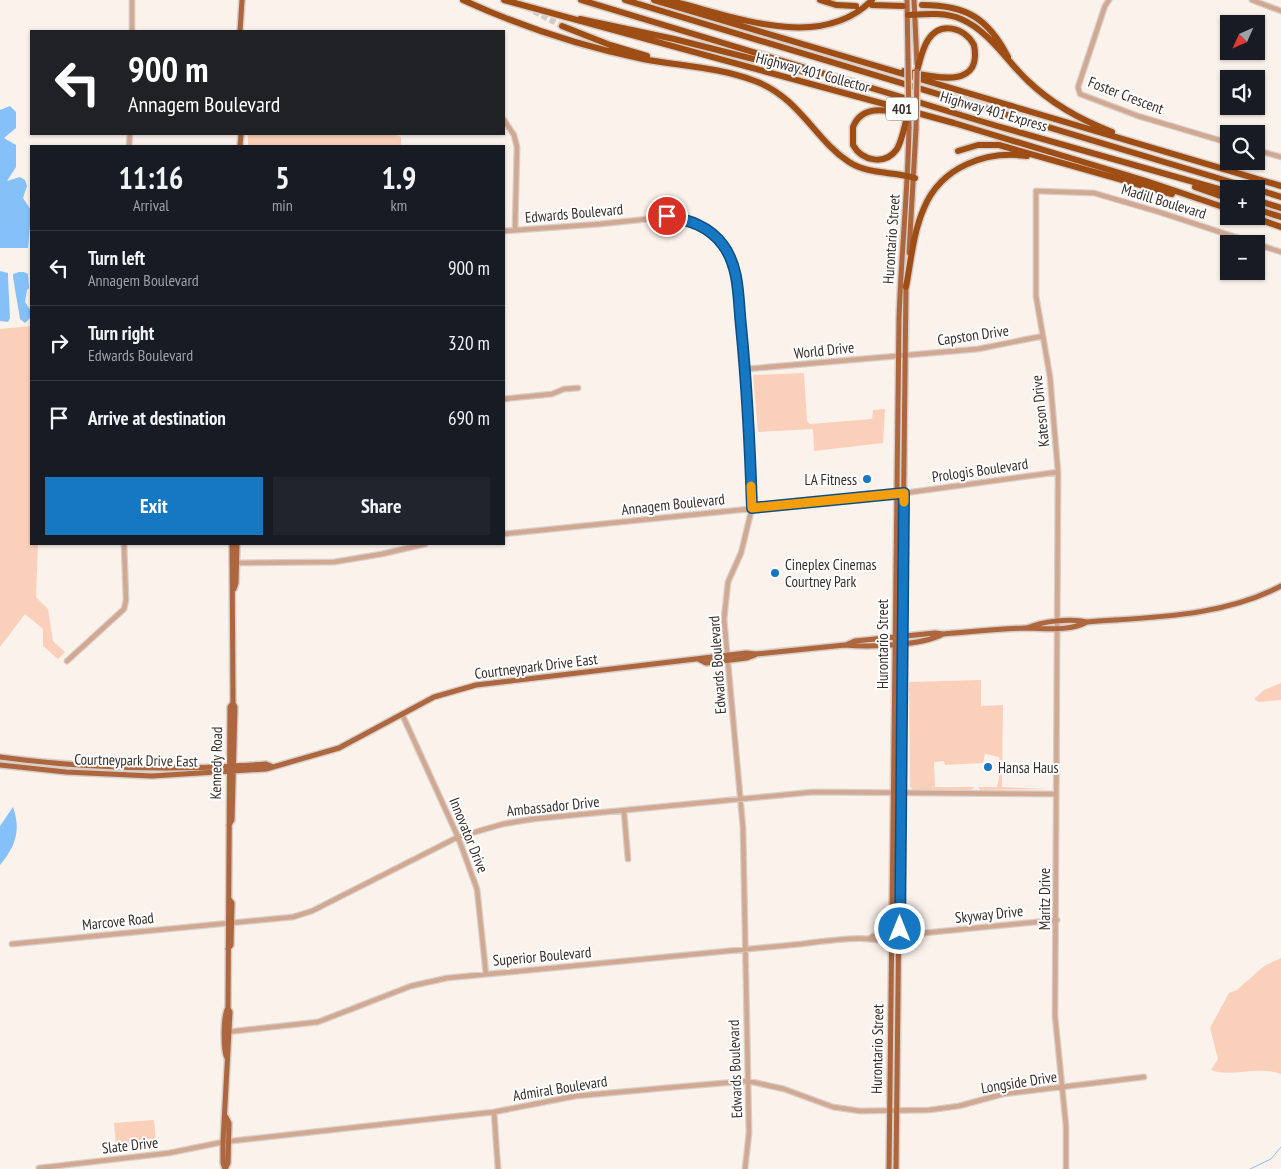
<!DOCTYPE html>
<meta charset="utf-8">
<style>
:root{--surface:#171b24;--page:#20242c;--text:#f1f3f6;--muted:#9ea1a6;--line:#363941;--accent:#1677c3}
body{margin:0;font-family:"PT Sans Narrow",sans-serif;background:var(--page);color:var(--text);height:100vh;display:flex;flex-direction:column;font-size:19px;white-space:nowrap}
*{box-sizing:border-box;margin:0}
p{font-size:16px;color:var(--muted)}
.icon{flex:none;width:28px;height:28px;fill:none;stroke:currentColor;stroke-width:2;stroke-linecap:round;stroke-linejoin:round}
.map{position:relative;flex:1;overflow:hidden}
.details{position:absolute;left:30px;top:145px;width:475px;height:400px;display:flex;flex-direction:column;background:var(--surface);border-radius:0px;box-shadow:0 1px 4px #0004}
.details>*{flex:none}
.guide{position:absolute;left:30px;top:30px;width:475px;height:105px;border-radius:0px;box-shadow:0 1px 4px #0004;background:#202124;color:#fff;overflow:hidden}
.needle{width:32px;rotate:225deg}
.fabs{position:absolute;left:1220px;top:15px;display:grid;gap:10px}
.fabs a{display:grid;place-items:center;width:45px;height:45px;border-radius:0px;background:var(--surface);box-shadow:0 1px 4px #0004;font-size:25px}
.pin{position:absolute;display:grid;place-items:center;width:42px;height:42px;color:#fff;margin:-21px;border:2px solid #fff;border-radius:50%;box-shadow:0 1px 5px #0007}
.me{position:absolute;width:55px;margin:-28px;rotate:0deg;stroke-linejoin:round;filter:drop-shadow(0 0 4px #0008)}
.turn{display:flex;align-items:center;gap:18px;height:105px;padding:0 15px;font-size:22px}
.turn .icon{width:65px;height:65px;stroke-width:2.5}
.turn b{display:block;font-size:35px;line-height:42px}
.eta{display:flex;justify-content:space-evenly;align-items:center;height:85px;text-align:center}
.eta b{font-size:30px;font-weight:700;line-height:35px}
.primary-button{display:flex;gap:10px;margin-top:auto;padding:10px 15px}
.primary-button a{flex:1;height:58px;border-radius:0px;background:var(--accent);color:#fff;font-size:20px;font-weight:700;line-height:58px;text-align:center}
.primary-button a+a{background:var(--page);color:var(--text)}
ul{padding:0;list-style:none}
li{display:flex;align-items:center;gap:15px;height:75px;padding:0 15px;border-top:1px solid var(--line)}
li div{flex:1}
li b{display:block;font-size:19px}
li em{font-style:normal}
.map>svg:first-child{display:block}
.green{fill:#fbd0ba}
.water{fill:#86c0f8}
.lines{fill:none;stroke-linecap:round;stroke-linejoin:round}
.stream{stroke:#86c0f8;stroke-width:1}
.highway-tunnel{stroke:#d5cbc5;stroke-width:6;stroke-dasharray:6 3;stroke-linecap:butt}
.minor-casing{stroke:#d9cfc9;stroke-width:7}
.major-casing{stroke:#d9cfc9;stroke-width:8}
.highway-casing{stroke:#d9cfc9;stroke-width:9}
.minor{stroke:#d1a892;stroke-width:4.5}
.major{stroke:#ad663d;stroke-width:5}
.highway{stroke:#9e4d15;stroke-width:6}
.major-bridge-casing{stroke:#d9cfc9;stroke-width:8;stroke-linecap:butt}
.highway-bridge-casing{stroke:#d9cfc9;stroke-width:9;stroke-linecap:butt}
.major-bridge{stroke:#ad663d;stroke-width:5}
.highway-bridge{stroke:#9e4d15;stroke-width:6}
.route-casing{stroke:#0e4d7f;stroke-width:12}
.route{stroke:#1677c3;stroke-width:9}
.slow{stroke:#f59e0b;stroke-width:9}
.poi-dot{fill:#1677c3;stroke:#fff;stroke-width:2}
.labels{text-anchor:middle;dominant-baseline:central;stroke-width:4;stroke-linejoin:round;paint-order:stroke}
.shield{fill:#fff;stroke:#746d6a;stroke-width:1}
.shield-label{font-size:14px;font-weight:bold;fill:#382f2a}
.street-label{font-size:15px;fill:#382f2a;stroke:#fff}
.poi-label{font-size:15px;fill:#382f2a;stroke:#fff;text-anchor:start}
</style>
<div class="map">
<svg width="1281" height="1169" viewBox="0 0 1281 1169">
<rect width="100%" height="100%" fill="#fcf2ec"/>
<path class="green" d="M248 134H393L401 137V146H248Z
M31 326V544H38L36 597 48 609 53 641 65 652 58 659 43 646V629L25 614 0 647V329Z
M804 373 807 421 810 424 872 419 873 410 885 409 883 443 814 451 813 429 758 432 753 375Z
M981 680V706L1003 705 1002 787 1050 789 980 790 978 787H997L1001 769 999 757 985 754 983 763 945 765 944 761 934 762 935 787H974L972 790H913L910 787 909 682Z
M1281 683V700L1259 702 1254 699 1264 690Z
M1281 958V1074C1258 1065 1231 1078 1211 1070L1218 1059 1210 1028 1229 993 1237 990 1264 966Z
M154 1120 156 1143 116 1146 114 1123Z"/>
<path class="water" d="M10 106 16 112V128L4 138 16 145V167L7 181 20 177 25 180 27 186 23 198 31 210 28 248H0V110Z
M0 271 8 273V277L10 318 8 322 0 321Z
M19 272H24L28 274 29 288 27 290 25 302 31 311V317L25 323 20 319C19 310 13 281 13 274Z
M13 807C21 830 16 846 0 865V826Z"/>
<g class="lines">
<path class="stream" d="M1250 1169 1271 1159 1281 1147"/>
<path class="highway-tunnel" d="M526 7 562 26"/>
<defs>
<path id="minor" d="M1109 0 1105 6 1078 87 1080 94 1138 116 1229 143
M1252 0 1281 11
M132 31V0
M504 120 514 135 517 147 515 230
M129 146 130 134
M1256 150 1281 157
M504 231 600 224 667 217 684 219 699 224 716 236 729 253 736 275 747 385 752 508 741 553 728 582 724 619 743 828 749 1133 745 1169
M746 369 978 349 1043 336
M504 399 552 394 564 389 578 388
M504 534 905 493 1058 472
M235 563 334 562 382 554 425 544
M67 661 124 609 126 600 124 544
M402 714 458 837 477 889 486 974
M624 812 628 859
M869 939 873 936 924 933 1057 920
M12 944 293 917 312 911 458 837 503 824 533 819 813 792 1056 794
M227 1032 318 1022 411 986 447 978C565 966 683 956 801 944 816 942 856 937 869 939 884 941 910 941 924 933
M494 1112 498 1169
M39 1168 169 1153 223 1142 494 1112 576 1096 676 1087 748 1081 784 1089 833 1107 860 1111 929 1110 959 1106 1003 1094 1144 1077
M1066 1169V1126L1055 1016 1058 472 1050 377 1036 296V191L1094 193 1159 212 1281 252"/>
<path id="major" d="M907 0 908 60
M914 0 917 64
M240 31 242 0
M240 146 241 134
M909 253 916 129
M234 589 236 583 237 544
M1027 628C1043 621 1071 618 1087 622 1152 617 1222 617 1281 586
M848 644 855 641 935 633 943 634C970 632 998 629 1025 628 1045 628 1068 632 1087 622
M700 660 706 663 747 658 755 655
M0 757C89 769 176 771 266 764L271 766
M0 765 66 772 152 776 266 769 339 748 434 697 476 685 746 653 756 654 845 645C870 647 921 646 943 634
M229 825 232 820 235 707 233 703 232 544
M228 949 231 945 232 903 229 899
M227 1058C223 1051 223 1015 228 1008
M225 1169 223 1163V1142L230 1012 228 1008 230 707 233 703
M225 1169 228 1163 229 1123 226 1117
M889 1169 899 319C901 255 908 191 909 127
M896 1169 906 284"/>
<path id="highway" d="M463 0C522 27 579 46 643 59 680 66 719 67 755 81 800 98 814 139 849 162 869 175 893 171 915 178
M504 0 954 123 1146 181 1229 209
M581 0 997 126 1229 192
M625 0 1254 189
M654 0 1281 186
M667 0C729 14 819 54 872 0
M820 0 836 5 856 6
M872 5 903 6
M922 5C966 5 988 18 1008 57
M908 15C925 14 945 12 961 19 989 31 1006 60 1028 81 1052 104 1081 120 1112 132
M580 19 674 39 813 74
M562 26 610 45 647 56
M904 71C930 76 983 92 974 45 964 27 940 21 928 40 922 49 920 61 917 71
M905 125C903 133 901 142 897 149 885 166 862 161 853 145V127C862 104 887 110 907 114
M958 151 978 145H999L1172 194
M1195 187 1229 199
M1256 189 1281 197
M1256 200 1281 208
M1256 209 1281 217
M1250 216 1281 227
M906 287C911 261 913 233 924 208 941 167 986 150 1027 156"/>
</defs>
<use href="#minor" class="minor-casing"/>
<use href="#major" class="major-casing"/>
<use href="#highway" class="highway-casing"/>
<use href="#minor" class="minor"/>
<use href="#major" class="major"/>
<use href="#highway" class="highway"/>
<defs>
<path id="major-bridge" d="M908 60 909 127
M916 129 917 71"/>
<path id="highway-bridge" d="M905 125 909 109"/>
</defs>
<use href="#major-bridge" class="major-bridge-casing"/>
<use href="#highway-bridge" class="highway-bridge-casing"/>
<use href="#major-bridge" class="major-bridge"/>
<use href="#highway-bridge" class="highway-bridge"/>
</g>
<g class="lines">
<defs>
<path id="route" d="M667 216C689 220 709 226 723 245 740 268 738 299 741 326 747 387 750 447 752 508L904 493 900 929"/>
</defs>
<use href="#route" class="route-casing"/>
<use href="#route" class="route"/>
<path class="slow" d="M751 486 752 508 904 493V502"/>
</g>
<g class="poi-dot">
<circle cx="867" cy="479" r="5"/>
<circle cx="775" cy="573" r="5"/>
<circle cx="988" cy="767" r="5"/>
</g>
<g class="labels">
<rect class="shield" x="886" y="97.5" width="32" height="23" rx="4"/>
<g class="shield-label">
<text x="902" y="109">401</text>
</g>
<g class="street-label">
<text transform="translate(813 72) rotate(15)">Highway 401 Collector</text>
<text transform="translate(1126 95) rotate(21)">Foster Crescent</text>
<text transform="translate(994 111) rotate(16)">Highway 401 Express</text>
<text transform="translate(1164 201) rotate(17)">Madill Boulevard</text>
<text transform="translate(574 213) rotate(-5)">Edwards Boulevard</text>
<text transform="translate(891 239) rotate(-86)">Hurontario Street</text>
<text transform="translate(973 335) rotate(-8)">Capston Drive</text>
<text transform="translate(824 350) rotate(-6)">World Drive</text>
<text transform="translate(1040 411) rotate(-96)">Kateson Drive</text>
<text transform="translate(980 470) rotate(-8)">Prologis Boulevard</text>
<text transform="translate(673 504) rotate(-6)">Annagem Boulevard</text>
<text transform="translate(882 644) rotate(-90)">Hurontario Street</text>
<text transform="translate(717 665) rotate(-94)">Edwards Boulevard</text>
<text transform="translate(536 666) rotate(-7)">Courtneypark Drive East</text>
<text transform="translate(136 760) rotate(1)">Courtneypark Drive East</text>
<text transform="translate(216 763) rotate(-89)">Kennedy Road</text>
<text transform="translate(553 806) rotate(-6)">Ambassador Drive</text>
<text transform="translate(469 835) rotate(68)">Innovator Drive</text>
<text transform="translate(1044 899) rotate(-90)">Maritz Drive</text>
<text transform="translate(989 914) rotate(-6)">Skyway Drive</text>
<text transform="translate(118 921) rotate(-6)">Marcove Road</text>
<text transform="translate(542 956) rotate(-5)">Superior Boulevard</text>
<text transform="translate(877 1049) rotate(-89)">Hurontario Street</text>
<text transform="translate(735 1069) rotate(-92)">Edwards Boulevard</text>
<text transform="translate(1019 1082) rotate(-9)">Longside Drive</text>
<text transform="translate(560 1088) rotate(-9)">Admiral Boulevard</text>
<text transform="translate(130 1145) rotate(-6)">Slate Drive</text>
</g>
<g class="poi-label">
<text x="857" y="479" text-anchor="end">LA Fitness</text>
<text x="785" y="564">Cineplex Cinemas<tspan x="785" dy="17">Courtney Park</tspan></text>
<text x="998" y="767">Hansa Haus</text>
</g>
</g>
</svg>
<div class="fabs">
<a><svg class="needle" viewBox="-14 -14 28 28"><path d="M0-13l5 13h-10z" fill="#e53935"/><path d="M0 13l5-13h-10z" fill="#9ea1a6"/></svg></a>
<a><svg class="icon" aria-label="sound" viewBox="0 0 24 24"><path d="M4 9h4l5-4v14l-5-4H4zM17 9q2 3 0 6"/></svg></a>
<a><svg class="icon" aria-label="search" viewBox="0 0 24 24"><circle cx="10" cy="10" r="6"/><path d="M15 15l6 6"/></svg></a>
<a>+</a>
<a>−</a>
</div>
<div class="pin" style="left:667px;top:216px;background:#d93025"><svg class="icon" aria-label="arrive" viewBox="0 0 24 24"><path d="M6 21V4h12l-3 4 3 4H6"/></svg></div>
<svg class="me" style="left:900px;top:929px" viewBox="-20 -20 40 40"><circle r="17" fill="#1677c3" stroke="#fff" stroke-width="3"/><path d="M0-11L8 9 0 5-8 9z" fill="#fff"/></svg>
<div class="guide">
<div class="turn"><svg class="icon" aria-label="left" viewBox="0 0 24 24"><path d="M17 20v-9H6M10 6l-5 5 5 5"/></svg><div><b>900 m</b>Annagem Boulevard</div></div>
</div>
<section class="details">
<div class="eta">
<div><b>11:16</b><p>Arrival</p></div>
<div><b>5</b><p>min</p></div>
<div><b>1.9</b><p>km</p></div>
</div>
<ul>
<li><svg class="icon" aria-label="left" viewBox="0 0 24 24"><path d="M17 20v-9H6M10 6l-5 5 5 5"/></svg><div><b>Turn left</b><p>Annagem Boulevard</p></div><em>900 m</em></li>
<li><svg class="icon" aria-label="right" viewBox="0 0 24 24"><path d="M7 20v-9h11M14 6l5 5-5 5"/></svg><div><b>Turn right</b><p>Edwards Boulevard</p></div><em>320 m</em></li>
<li><svg class="icon" aria-label="arrive" viewBox="0 0 24 24"><path d="M6 21V4h12l-3 4 3 4H6"/></svg><div><b>Arrive at destination</b></div><em>690 m</em></li>
</ul>
<div class="primary-button"><a>Exit</a><a>Share</a></div>
</section>
</div>
